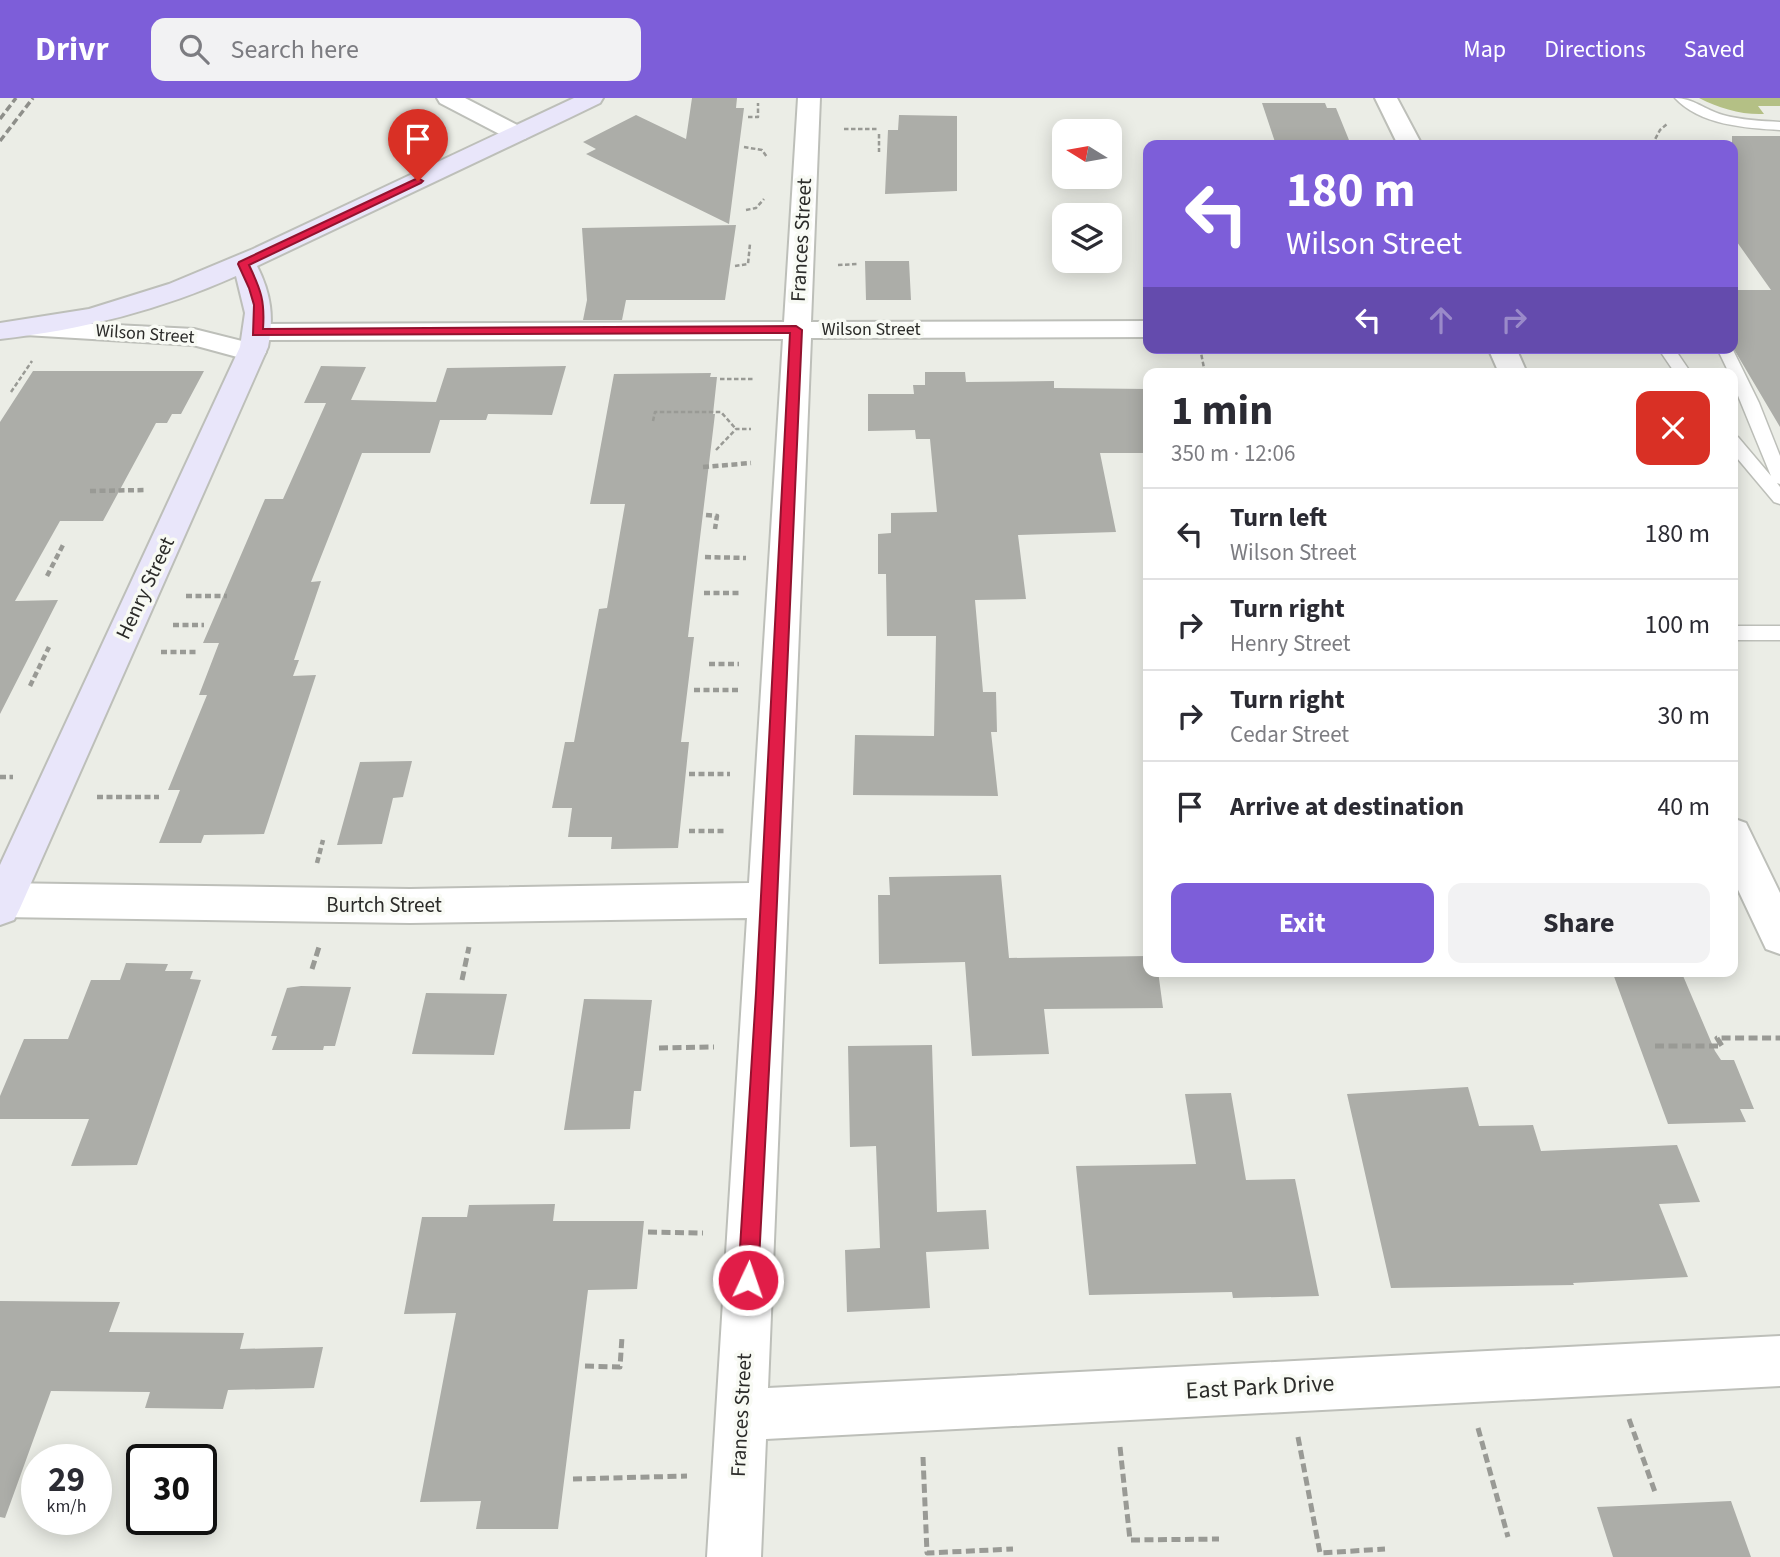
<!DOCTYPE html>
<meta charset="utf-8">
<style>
:root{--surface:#fff;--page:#f2f2f3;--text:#2b2b33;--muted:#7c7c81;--line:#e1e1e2;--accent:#7d5ed9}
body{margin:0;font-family:"Source Sans 3",sans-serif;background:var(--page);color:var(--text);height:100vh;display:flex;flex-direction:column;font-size:26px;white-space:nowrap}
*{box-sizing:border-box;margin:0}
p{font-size:23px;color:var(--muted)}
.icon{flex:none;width:38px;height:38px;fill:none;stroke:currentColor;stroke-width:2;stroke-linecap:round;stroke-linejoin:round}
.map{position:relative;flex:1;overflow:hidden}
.drawer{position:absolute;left:1143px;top:270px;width:595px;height:609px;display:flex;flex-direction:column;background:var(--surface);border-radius:14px;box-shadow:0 4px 18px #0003}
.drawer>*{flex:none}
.guide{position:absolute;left:1143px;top:42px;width:595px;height:214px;border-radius:14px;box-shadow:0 4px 18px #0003;background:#7d5ed9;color:#fff;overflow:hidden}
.needle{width:46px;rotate:281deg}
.tools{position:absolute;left:1052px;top:21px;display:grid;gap:14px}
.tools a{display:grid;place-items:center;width:70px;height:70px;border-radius:14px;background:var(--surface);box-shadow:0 4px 18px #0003;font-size:35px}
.speed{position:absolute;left:21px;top:1346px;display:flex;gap:14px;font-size:35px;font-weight:700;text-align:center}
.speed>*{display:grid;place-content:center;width:91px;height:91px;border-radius:50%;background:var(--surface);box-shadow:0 4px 18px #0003;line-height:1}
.speed small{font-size:18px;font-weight:400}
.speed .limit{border:4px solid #111;border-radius:10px;background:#fff;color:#111}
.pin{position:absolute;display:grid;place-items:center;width:60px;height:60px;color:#fff;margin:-72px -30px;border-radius:50% 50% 50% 0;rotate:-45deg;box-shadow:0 0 7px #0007}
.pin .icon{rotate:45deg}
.me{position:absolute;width:77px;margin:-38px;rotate:3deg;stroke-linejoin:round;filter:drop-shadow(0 0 5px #0008)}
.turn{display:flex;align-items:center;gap:24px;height:147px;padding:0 28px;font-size:32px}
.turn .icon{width:91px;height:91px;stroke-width:2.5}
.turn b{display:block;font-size:49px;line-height:60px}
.lanes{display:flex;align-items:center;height:66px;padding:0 28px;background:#0003;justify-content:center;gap:35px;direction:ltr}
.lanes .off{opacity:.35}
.round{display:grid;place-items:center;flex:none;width:74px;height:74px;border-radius:14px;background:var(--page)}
.headline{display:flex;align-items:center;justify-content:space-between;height:119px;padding:0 28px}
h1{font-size:42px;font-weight:700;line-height:52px}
.button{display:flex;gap:14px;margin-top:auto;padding:14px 28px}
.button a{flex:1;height:80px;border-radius:14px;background:var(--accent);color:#fff;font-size:28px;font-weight:700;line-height:80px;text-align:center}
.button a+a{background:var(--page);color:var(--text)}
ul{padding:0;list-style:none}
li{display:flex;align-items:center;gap:21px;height:91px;padding:0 28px;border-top:2px solid var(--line)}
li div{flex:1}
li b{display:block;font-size:26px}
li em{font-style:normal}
header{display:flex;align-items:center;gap:42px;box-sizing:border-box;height:98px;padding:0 35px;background:var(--accent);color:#fff}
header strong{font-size:33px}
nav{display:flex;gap:38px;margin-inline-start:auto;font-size:24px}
.search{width:490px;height:63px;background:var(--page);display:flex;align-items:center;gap:18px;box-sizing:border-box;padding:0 24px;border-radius:14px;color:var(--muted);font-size:26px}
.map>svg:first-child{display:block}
.green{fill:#b4c085}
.building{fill:#acada8}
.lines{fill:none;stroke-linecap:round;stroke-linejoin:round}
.service-casing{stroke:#bdbfb9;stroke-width:3}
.minor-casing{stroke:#bdbfb9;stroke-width:4}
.secondary-casing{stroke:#bdbfb9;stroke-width:4}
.path-far2{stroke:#999a95;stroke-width:2.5;stroke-dasharray:4.5 2.5;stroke-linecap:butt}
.path-far1{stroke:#999a95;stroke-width:4.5;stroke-dasharray:6 3.5;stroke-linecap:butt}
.path{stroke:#999a95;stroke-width:5;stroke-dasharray:9 4.5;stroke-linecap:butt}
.service{fill:#fff;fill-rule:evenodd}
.minor{fill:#fff;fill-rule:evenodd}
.secondary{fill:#e9e6fa;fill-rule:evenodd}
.rail{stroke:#8e8f8a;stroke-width:3.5;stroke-dasharray:7 3.5;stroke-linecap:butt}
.route{fill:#e11d48;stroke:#92132f;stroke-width:2}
.labels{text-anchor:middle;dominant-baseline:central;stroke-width:7;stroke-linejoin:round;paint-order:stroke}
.far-street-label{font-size:18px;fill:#2b2b29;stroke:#f8faf4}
.street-label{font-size:21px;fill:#2b2b29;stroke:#f8faf4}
.near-street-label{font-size:24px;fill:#2b2b29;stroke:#f8faf4}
</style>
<header>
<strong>Drivr</strong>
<div class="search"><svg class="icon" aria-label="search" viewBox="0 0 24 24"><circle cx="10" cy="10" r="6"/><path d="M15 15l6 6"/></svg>Search here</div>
<nav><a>Map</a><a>Directions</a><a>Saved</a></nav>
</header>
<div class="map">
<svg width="1780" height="1459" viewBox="0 0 1780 1459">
<rect width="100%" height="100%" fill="#ebede6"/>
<path class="green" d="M1699 0H1780V8H1758L1764 16C1741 17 1719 10 1699 0Z"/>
<path class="building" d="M692 0H737L736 10H744L729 126 586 56 596 51 583 44 636 17 686 41Z
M1262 5H1325L1327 10H1336L1351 47H1276Z
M899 17 957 18V93L885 96 888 32H898Z
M1732 38H1780V329L1732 248V192H1771L1732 137Z
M736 127 725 202H626L622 222H583L587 202 582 130Z
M865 163H909L911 202H866Z
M321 268 366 269 351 302 436 304 447 270 566 268 552 317 488 316 486 322H440L430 355H362L311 484 321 483 294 562H299L293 578 316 577 264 736 204 737 201 745H159L180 692H168L207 597H199L219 545H203L265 401H283L326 305H304Z
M33 273H204L181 316H172L167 325H156L103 423H60L15 503 58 502 0 616V324Z
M925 274H965L966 284 1054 283V290L1148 291V355H1100L1116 434 1018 437 1026 501 975 502 983 594H996L997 634H991L998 698 853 697 855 637 934 638 936 538H887L886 476H878V436L891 435V415L937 414 930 341H916L915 332 868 333V296H914L913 287H925Z
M711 275 710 279H717L713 316H715L688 539H694L681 644H689L678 750 611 751 612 739H568L572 710H552L565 644H574L599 511 607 510 625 406H590L614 276Z
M412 663 403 699 393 700 382 746 337 747 360 664Z
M1001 777 1009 860 1148 858V873H1158L1163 910 1044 911 1049 956 972 958 965 864 879 866 878 797H890L889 779Z
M126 865 168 866 165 873H193L190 881 201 882 137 1067 71 1068 89 1021H0V998L24 941H68L91 882H120Z
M1612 873H1681L1715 953 1721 962H1734L1754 1011H1740L1746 1024 1668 1026Z
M301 888 351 889 335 948H324L323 952H272L277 938H271L287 890Z
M426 895 507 896 494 957 412 956Z
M584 901 652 902 641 993H634L630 1031 564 1032Z
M932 947 937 1114 986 1112 989 1151 926 1154 930 1210 847 1214 845 1152 880 1150 876 1048 850 1049 848 948Z
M1468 989 1479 1028 1533 1027 1541 1053 1677 1047 1700 1104 1659 1106 1688 1179 1573 1185 1574 1187 1391 1190 1347 996Z
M1231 995 1246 1082 1295 1081 1319 1198 1233 1200 1232 1194 1089 1197 1076 1068 1196 1066 1185 996Z
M555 1106 553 1123H644L637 1191 588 1192 558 1431H476L481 1403 420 1404 456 1215 404 1216 422 1119H467L469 1107Z
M0 1203 120 1204 109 1234 244 1235 240 1251 323 1249 314 1290 228 1292 223 1311 145 1310 150 1294 51 1293 5 1420 0 1419Z
M1731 1403 1751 1459H1613L1597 1409Z"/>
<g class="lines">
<defs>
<path id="service" d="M1675 0C1693 0 1705 12 1723 17 1741 22 1761 23 1780 24V32C1745 30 1700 27 1675 0Z
M1658 250H1674L1691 275H1675Z
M1717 250H1732L1759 305 1780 358V386L1777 385 1780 389V406L1774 404 1732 354V338L1738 339 1771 378 1732 283V275H1729Z
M1732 528H1780V542H1732Z"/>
<path id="minor" d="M437 0H465L525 31 529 36 525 41H509L440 5Z
M798 0H820L811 224 1148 223V239L811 240 768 1290 1780 1238V1288L766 1341 761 1459H707L747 820 410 825 0 819V785L410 791 749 785 783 241 257 242 247 240 243 234 247 228 257 226 784 224Z
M1375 0H1397L1422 47H1398Z
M35 223 194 231 262 248 266 254 262 260 252 263 193 247 25 237 21 231 25 225Z
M1488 250H1516L1527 275H1499Z
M1732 720 1746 725 1780 795V856L1766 851 1732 779Z"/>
<path id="secondary" d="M574 0H603L600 5 569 20 257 168C271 196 274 219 268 249L20 810 14 822 0 827V767L240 249 245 215 236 178C160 212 82 232 0 241V225L89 211 169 186 253 151Z"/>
</defs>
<use href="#service" class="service-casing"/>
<use href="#minor" class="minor-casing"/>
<use href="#secondary" class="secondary-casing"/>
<path class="path-far2" d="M748 19H758V5
M844 31H878
M879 36V54
M1652 47 1660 32 1667 26
M744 49 762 52 767 59
M746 112 756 110 764 101
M838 167 858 166
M735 168 748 166 750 146
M1200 250 1205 275
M1204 271 1216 275
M720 281H755
M1145 288 1148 286
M11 294 32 263
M653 323 655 314H721L736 331
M716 352 736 331H751"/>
<path class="path-far1" d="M703 369 751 365
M90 393 145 392
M706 417 717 418 715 431
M705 459 746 460
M47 478 63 447
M704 495H742
M186 498H227
M173 527H204
M161 554H199
M709 566H739
M30 588 49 549
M694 592H738
M689 676H730
M0 679H13
M97 699H159
M689 733H726
M317 765 323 742"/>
<path class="path" d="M312 871 319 849
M462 882 469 849
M1655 948H1722L1717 940H1780
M659 950 714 949
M648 1134 703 1135
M585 1268 620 1269 622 1239
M1629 1321 1655 1394
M1478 1330 1508 1439
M1298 1339 1320 1455 1385 1451
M1120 1349 1130 1442 1219 1441
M923 1359 927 1455 1013 1451
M573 1381 687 1378"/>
<use href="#service" class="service"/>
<use href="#minor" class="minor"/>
<use href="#secondary" class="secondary"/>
<path class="rail" d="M0 21 16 0
M0 43 33 0"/>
</g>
<path class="route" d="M418 80 423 83 421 85 249 167C261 192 265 203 263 231L796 228 802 232 773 895 758 1182 755 1190 748 1192 741 1190 738 1182 756 895 790 235 253 237 254 207 249 190 238 166 239 164Z"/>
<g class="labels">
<g class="far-street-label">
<text x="871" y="231">Wilson Street</text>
<text transform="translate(145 236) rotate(4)">Wilson Street</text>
</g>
<g class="street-label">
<text transform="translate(801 142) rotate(-87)">Frances Street</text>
<text transform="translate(145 490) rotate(-65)">Henry Street</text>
<text x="384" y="807">Burtch Street</text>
<text transform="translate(741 1317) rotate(-87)">Frances Street</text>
</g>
<g class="near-street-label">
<text transform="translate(1260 1289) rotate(-3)">East Park Drive</text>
</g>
</g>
</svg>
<div class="tools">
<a><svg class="needle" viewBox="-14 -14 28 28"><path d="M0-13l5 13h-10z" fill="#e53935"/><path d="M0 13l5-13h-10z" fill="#7c7c81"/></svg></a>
<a><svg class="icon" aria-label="layers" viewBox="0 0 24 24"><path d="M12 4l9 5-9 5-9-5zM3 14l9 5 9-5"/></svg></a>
</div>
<div class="speed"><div>29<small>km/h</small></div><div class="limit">30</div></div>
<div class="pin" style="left:418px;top:83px;background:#d93025"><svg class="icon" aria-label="arrive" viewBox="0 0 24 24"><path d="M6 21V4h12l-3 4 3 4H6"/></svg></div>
<svg class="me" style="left:748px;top:1182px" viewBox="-20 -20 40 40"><circle r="17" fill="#e11d48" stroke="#fff" stroke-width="3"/><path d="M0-11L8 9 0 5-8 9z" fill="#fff"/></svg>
<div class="guide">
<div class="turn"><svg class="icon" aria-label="left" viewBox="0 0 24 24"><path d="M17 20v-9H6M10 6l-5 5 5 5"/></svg><div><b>180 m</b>Wilson Street</div></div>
<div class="lanes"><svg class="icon" aria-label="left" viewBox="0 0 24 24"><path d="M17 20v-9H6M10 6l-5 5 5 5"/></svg><svg class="icon off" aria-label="ahead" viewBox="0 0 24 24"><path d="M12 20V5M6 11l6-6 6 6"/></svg><svg class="icon off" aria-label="right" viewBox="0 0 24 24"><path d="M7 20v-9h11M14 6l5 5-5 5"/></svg></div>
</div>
<section class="drawer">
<div class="headline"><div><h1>1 min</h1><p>350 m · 12:06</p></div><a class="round" style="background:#d93025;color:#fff"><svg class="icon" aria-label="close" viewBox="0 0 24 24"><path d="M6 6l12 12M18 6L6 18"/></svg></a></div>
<ul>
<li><svg class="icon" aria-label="left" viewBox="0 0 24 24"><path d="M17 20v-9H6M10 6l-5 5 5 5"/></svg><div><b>Turn left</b><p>Wilson Street</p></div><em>180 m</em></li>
<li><svg class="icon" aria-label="right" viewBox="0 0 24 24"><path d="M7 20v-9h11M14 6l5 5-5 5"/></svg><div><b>Turn right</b><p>Henry Street</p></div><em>100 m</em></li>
<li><svg class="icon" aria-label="right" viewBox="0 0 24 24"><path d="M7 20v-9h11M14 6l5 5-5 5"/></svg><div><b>Turn right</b><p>Cedar Street</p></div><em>30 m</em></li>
<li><svg class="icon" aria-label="arrive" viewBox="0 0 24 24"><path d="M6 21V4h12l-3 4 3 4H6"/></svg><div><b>Arrive at destination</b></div><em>40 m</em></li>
</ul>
<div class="button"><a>Exit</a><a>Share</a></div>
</section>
</div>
